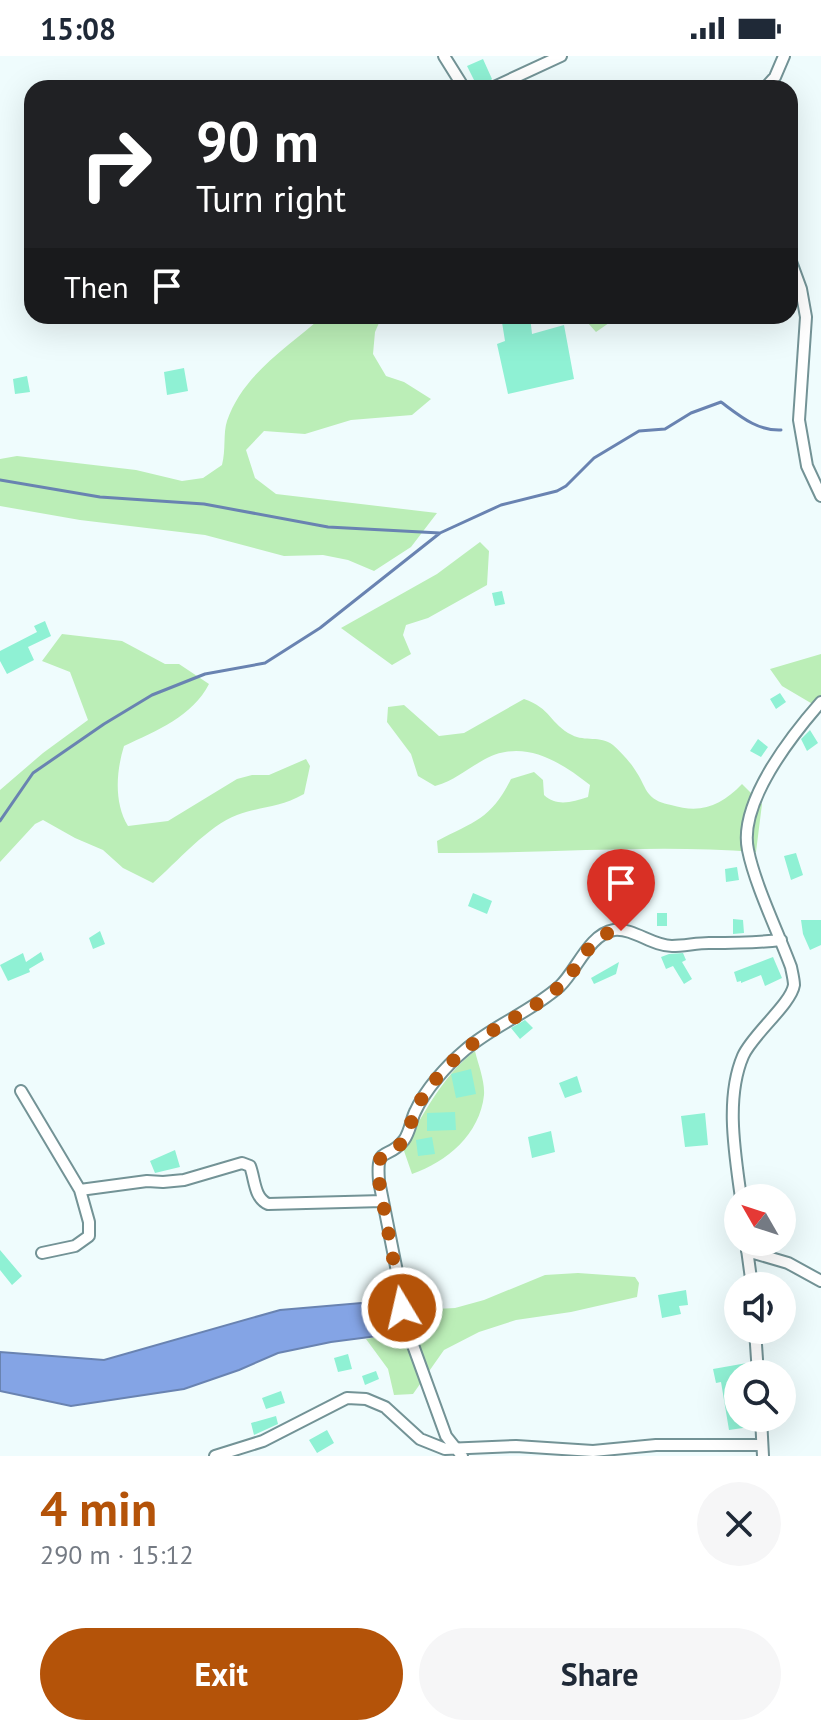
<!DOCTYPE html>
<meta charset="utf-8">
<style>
:root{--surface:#fff;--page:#f6f6f7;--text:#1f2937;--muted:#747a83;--accent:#b45309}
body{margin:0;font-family:"PT Sans",sans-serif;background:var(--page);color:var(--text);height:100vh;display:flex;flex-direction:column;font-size:30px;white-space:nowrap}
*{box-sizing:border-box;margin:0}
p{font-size:26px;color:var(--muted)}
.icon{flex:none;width:44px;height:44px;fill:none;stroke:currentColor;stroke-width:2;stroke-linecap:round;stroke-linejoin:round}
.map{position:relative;height:1400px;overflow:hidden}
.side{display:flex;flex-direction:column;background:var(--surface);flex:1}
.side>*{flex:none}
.hud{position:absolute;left:24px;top:24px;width:774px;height:244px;border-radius:24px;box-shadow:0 8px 32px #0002;background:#202124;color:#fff;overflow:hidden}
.needle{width:52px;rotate:309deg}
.controls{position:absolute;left:724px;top:1128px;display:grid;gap:16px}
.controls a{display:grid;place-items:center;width:72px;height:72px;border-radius:50%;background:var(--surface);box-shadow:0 8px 32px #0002;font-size:40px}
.pin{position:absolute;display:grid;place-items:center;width:68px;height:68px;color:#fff;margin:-82px -34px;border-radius:50% 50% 50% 0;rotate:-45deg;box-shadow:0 0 8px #0007}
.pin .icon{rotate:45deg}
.me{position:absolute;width:88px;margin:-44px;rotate:351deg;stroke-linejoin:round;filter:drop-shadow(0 0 6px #0008)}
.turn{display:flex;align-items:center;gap:28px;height:168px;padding:0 40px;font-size:36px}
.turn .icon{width:104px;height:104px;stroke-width:2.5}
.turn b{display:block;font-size:56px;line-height:68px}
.then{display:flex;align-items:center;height:76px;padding:0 40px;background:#0003;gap:16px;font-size:30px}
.round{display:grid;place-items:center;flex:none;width:84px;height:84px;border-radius:42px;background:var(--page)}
.summary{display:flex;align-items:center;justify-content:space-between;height:136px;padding:0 40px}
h1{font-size:48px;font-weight:800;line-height:60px;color:var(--accent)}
.button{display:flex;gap:16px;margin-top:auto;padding:16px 40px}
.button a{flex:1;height:92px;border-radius:48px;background:var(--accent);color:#fff;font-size:32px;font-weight:800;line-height:92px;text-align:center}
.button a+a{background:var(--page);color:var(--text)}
.status{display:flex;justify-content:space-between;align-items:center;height:56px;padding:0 40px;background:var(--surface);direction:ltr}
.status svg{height:22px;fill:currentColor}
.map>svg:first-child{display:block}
.green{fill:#bbeeb7}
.water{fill:#84a4e5;stroke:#6983b1;stroke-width:2}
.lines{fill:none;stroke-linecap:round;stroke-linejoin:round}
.stream{stroke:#6983b1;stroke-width:3}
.building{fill:#8ff1d4}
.minor-casing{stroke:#739396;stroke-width:14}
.minor{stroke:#fff;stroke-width:10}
.route{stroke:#b45309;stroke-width:14;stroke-dasharray:0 25.2}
</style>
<div class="status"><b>15:08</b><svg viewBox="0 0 49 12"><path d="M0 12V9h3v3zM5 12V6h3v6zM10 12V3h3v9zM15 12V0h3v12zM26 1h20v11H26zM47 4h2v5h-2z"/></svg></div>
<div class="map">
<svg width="821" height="1400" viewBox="0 0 821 1400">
<rect width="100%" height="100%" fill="#effcfd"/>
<path class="green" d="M323 260H382L375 276 373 298 386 320 404 326 431 343 412 359 351 364 305 378 264 375 246 394 255 422 276 438 437 457 411 491 374 515 348 504 323 499 284 500 205 479 80 464 0 450V403L17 400 136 414 182 425 203 422 222 409C226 394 223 377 227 365 243 318 287 292 323 260Z
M590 260H619L596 276 587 266Z
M480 486 489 495 487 529 428 562 406 569 403 579 411 598 392 609 341 572 437 518Z
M62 578 122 585 165 608H179L209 628C193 660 156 675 124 690 116 716 114 747 128 770L168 765 237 723 252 719H269L306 703 310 710 304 738C279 752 262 750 237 759 209 769 176 807 153 827L123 812 103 794 75 782 43 764 35 768 0 806V734L43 697 88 664 70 616 42 605Z
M821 598V653L782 630 770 613Z
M524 643C551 652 550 668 572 679 585 686 600 679 613 689 621 696 632 708 637 717 642 724 644 732 649 738 655 745 662 747 671 749 701 758 721 750 742 728L762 748 756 796C650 788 544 798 438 797L437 785C475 765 491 763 511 723L534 716 543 724 544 739C557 751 572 746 588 741L590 729C557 703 520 681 480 706 462 716 455 724 435 730L418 720 411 698 387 666 388 651 404 649 439 680 464 677Z
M475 995C478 1008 485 1025 484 1039 480 1078 447 1106 412 1118L403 1092C425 1057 442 1020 475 995Z
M578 1217 635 1221 639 1227 637 1241 571 1256 516 1264 479 1276 444 1294 413 1338 394 1339 388 1313 366 1283 401 1277 420 1269 424 1257 435 1253 455 1252 484 1244 545 1219Z"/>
<path class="water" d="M396 1244 401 1277 331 1286 278 1297 239 1314 184 1333 71 1350 0 1335V1296L104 1304 280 1254Z"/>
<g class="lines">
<path class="stream" d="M0 424 100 441 204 448 328 471 440 477
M0 765 33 717 104 668 152 639 205 618 265 607 320 572 440 477 501 449 557 435 566 430 594 402 639 375 665 373 691 357 721 346C740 360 757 375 781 374"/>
</g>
<path class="building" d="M483 3 492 23 484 31 478 32 467 10Z
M501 260H530L532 278 564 269 574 323 508 338 497 288 505 285Z
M184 312 188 335 167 339 164 316Z
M27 320 30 336 15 338 13 323Z
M502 535 505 548 495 550 492 537Z
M45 565 51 580 28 591 34 604 7 618 0 605V595L37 576 34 570Z
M780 637 786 646 776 653 770 643Z
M810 674 818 687 807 695 801 683Z
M758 683 768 691 761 701 750 695Z
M796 797 803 819 791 824 784 800Z
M737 811 739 824 726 826 725 813Z
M473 837 492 845 487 858 468 850Z
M657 857H667V870H657Z
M733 863 743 864 744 877 733 878Z
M801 864H821V889L810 894 803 878Z
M100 875 105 888 93 893 89 882Z
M41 896 44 904 29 913 30 916 8 925 0 909 23 897 26 906Z
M683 897 686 904 682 906 692 923 684 928 673 910 666 913 661 901 669 898Z
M773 901 782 922 765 930 761 919 741 927V925L737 926 734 916Z
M619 906 616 918 594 928 591 922Z
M525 964 533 972 520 983 511 972Z
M471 1013 476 1038 456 1042 451 1018Z
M577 1020 582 1036 565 1042 559 1027Z
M455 1056 456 1074 427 1075V1057Z
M705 1057 708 1089 685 1091 681 1060Z
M551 1075 555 1096 532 1102 528 1081Z
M432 1081 435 1098 418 1100 416 1084Z
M175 1094 180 1111 155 1117 150 1105Z
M0 1194 22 1220 12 1229 0 1214Z
M686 1234 688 1249 679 1250 681 1258 662 1262 658 1239Z
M348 1298 352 1313 338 1316 334 1302Z
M747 1307 749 1318H738V1362H748L750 1371 729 1374 721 1326 716 1327 713 1313Z
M376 1315 379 1323 365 1329 362 1320Z
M281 1335 285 1347 266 1353 262 1342Z
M276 1360 278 1368 254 1379 251 1367Z
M327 1374 334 1387 317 1397 309 1384Z"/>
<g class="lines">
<defs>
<path id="minor" d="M444 0 464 32
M492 32 561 0
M765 32 775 21 784 0
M790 203 801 233 806 261 799 364 807 410 821 440
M21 1035 80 1134 147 1125 163 1126 184 1124 242 1107 250 1110C255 1123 254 1142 268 1148L383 1145
M741 1142C735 1098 725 1042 743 1000 752 979 791 948 794 929 794 924 792 916 791 911 778 876 755 829 748 794 738 747 792 679 821 646
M746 1186 752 1230
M747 1195 788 1207 821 1225
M42 1197 75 1190 89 1180V1166L80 1134
M755 1274 758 1318
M761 1362 763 1400
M215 1400 263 1385 347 1342 366 1343 385 1351 420 1383 445 1393 516 1390 593 1395 656 1389H762
M462 1400 446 1380 410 1281 379 1125C376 1087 387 1106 404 1084 410 1076 411 1064 415 1056 425 1034 446 1010 465 994 494 969 531 956 560 930 577 914 589 878 614 874 634 872 652 890 672 890 684 890 697 887 709 887 735 887 755 887 781 884"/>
</defs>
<use href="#minor" class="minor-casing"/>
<use href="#minor" class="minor"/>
</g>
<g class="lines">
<path class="route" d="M402 1252 379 1125C376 1087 387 1106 404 1084 410 1076 411 1064 415 1055 425 1033 447 1009 465 994 495 969 532 956 561 929 581 911 590 874 621 875"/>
</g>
</svg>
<div class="controls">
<a><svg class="needle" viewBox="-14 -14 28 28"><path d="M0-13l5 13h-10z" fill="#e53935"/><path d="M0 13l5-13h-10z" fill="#747a83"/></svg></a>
<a><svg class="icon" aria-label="sound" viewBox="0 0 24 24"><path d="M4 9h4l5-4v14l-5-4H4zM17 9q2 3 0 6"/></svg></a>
<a><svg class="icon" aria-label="search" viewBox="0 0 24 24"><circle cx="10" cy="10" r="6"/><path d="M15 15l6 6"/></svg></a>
</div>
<div class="pin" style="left:621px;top:875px;background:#d93025"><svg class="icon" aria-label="arrive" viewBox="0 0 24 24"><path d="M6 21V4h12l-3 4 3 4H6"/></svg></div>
<svg class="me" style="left:402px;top:1252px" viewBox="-20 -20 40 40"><circle r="17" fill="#b45309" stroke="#fff" stroke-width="3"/><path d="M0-11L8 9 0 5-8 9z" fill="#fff"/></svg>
<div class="hud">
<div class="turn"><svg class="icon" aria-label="right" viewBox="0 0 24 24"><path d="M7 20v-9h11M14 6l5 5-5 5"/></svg><div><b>90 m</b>Turn right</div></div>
<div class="then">Then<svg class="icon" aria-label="arrive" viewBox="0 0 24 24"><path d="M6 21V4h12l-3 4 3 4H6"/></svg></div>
</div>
</div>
<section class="side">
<div class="summary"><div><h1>4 min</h1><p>290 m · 15:12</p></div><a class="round"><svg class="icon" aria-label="close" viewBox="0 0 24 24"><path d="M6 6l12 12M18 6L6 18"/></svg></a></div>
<div class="button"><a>Exit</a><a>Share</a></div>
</section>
